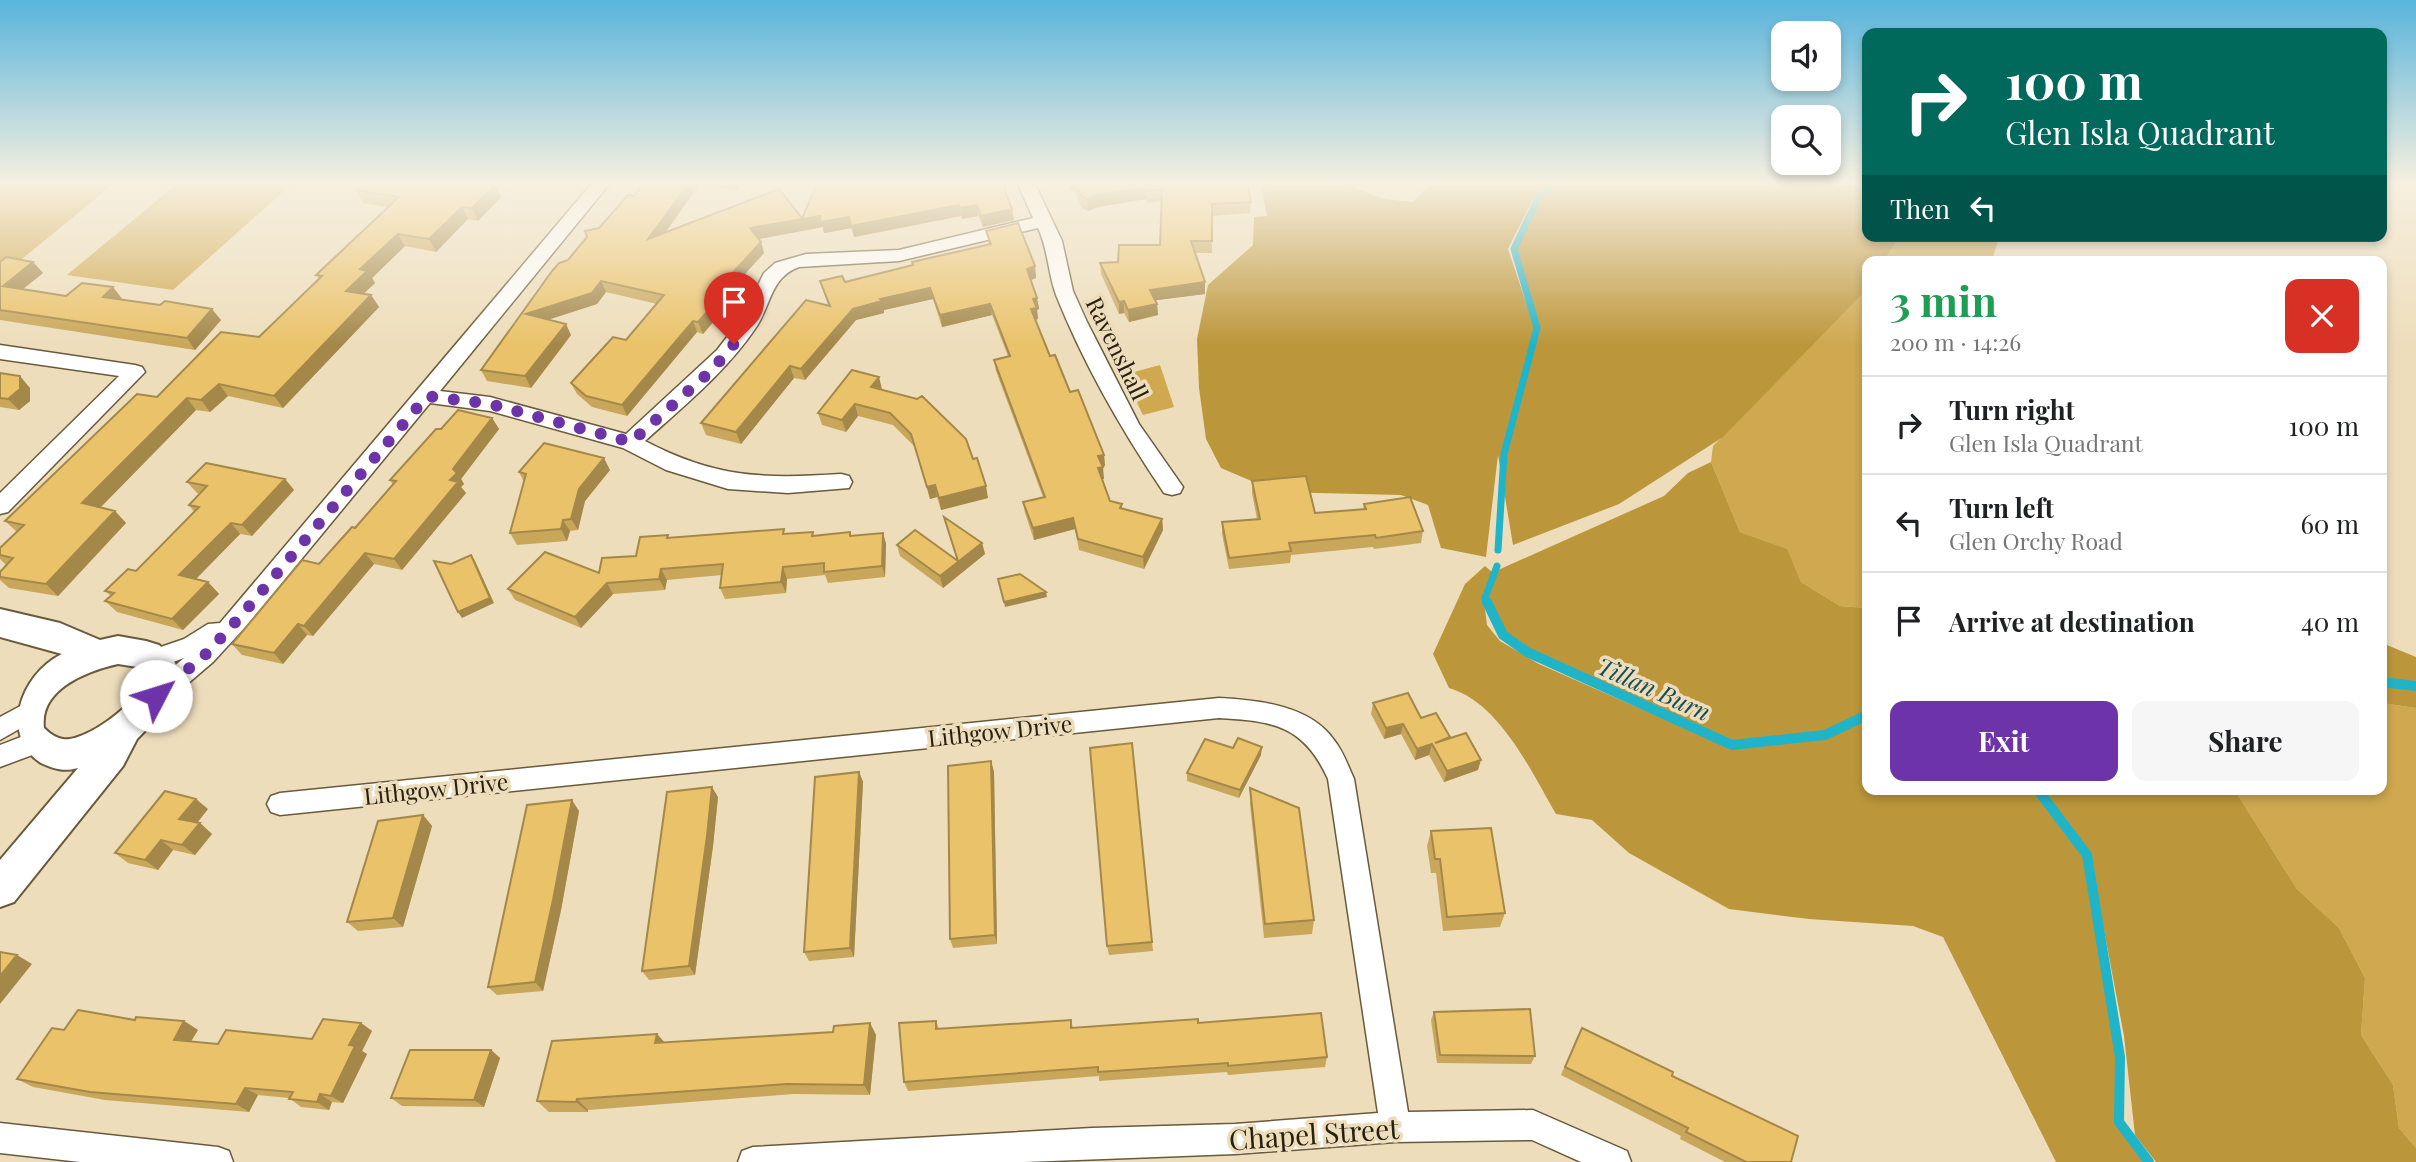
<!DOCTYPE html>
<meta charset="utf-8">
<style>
:root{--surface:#fff;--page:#f6f6f6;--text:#202124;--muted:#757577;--line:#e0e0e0;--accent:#6d33a9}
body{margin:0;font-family:"Playfair Display",serif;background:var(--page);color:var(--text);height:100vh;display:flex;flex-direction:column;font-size:26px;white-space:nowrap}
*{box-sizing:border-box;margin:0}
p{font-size:23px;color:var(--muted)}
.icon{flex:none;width:38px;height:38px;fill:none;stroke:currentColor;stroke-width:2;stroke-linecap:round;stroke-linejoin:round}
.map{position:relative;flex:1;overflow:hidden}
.side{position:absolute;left:1862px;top:256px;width:525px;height:539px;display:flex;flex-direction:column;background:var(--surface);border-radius:14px;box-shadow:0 4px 10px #0003}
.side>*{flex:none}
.hud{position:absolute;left:1862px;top:28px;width:525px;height:214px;border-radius:14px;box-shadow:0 4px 10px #0003;background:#00695c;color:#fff;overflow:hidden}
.fabs{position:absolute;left:1771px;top:21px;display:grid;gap:14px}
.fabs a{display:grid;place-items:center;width:70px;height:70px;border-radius:14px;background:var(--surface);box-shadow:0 4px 10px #0003;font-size:35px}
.pin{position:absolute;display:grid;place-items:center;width:60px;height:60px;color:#fff;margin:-72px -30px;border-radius:50% 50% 50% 0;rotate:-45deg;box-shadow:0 0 7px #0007}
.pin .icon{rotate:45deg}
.me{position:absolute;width:77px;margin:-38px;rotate:50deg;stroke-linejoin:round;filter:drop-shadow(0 0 5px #0008)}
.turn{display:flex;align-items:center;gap:24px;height:147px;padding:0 28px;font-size:32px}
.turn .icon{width:91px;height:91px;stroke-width:2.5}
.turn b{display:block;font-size:49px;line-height:60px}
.then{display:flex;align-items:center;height:66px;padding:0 28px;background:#0003;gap:14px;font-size:26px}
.round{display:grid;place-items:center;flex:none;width:74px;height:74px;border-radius:14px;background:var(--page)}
.summary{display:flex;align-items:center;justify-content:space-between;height:119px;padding:0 28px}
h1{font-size:42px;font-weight:700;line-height:52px;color:#1e9e55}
.button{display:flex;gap:14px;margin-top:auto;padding:14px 28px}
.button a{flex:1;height:80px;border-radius:14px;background:var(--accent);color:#fff;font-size:28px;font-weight:700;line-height:80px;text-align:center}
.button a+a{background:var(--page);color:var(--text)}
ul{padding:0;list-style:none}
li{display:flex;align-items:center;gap:21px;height:98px;padding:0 28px;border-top:2px solid var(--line)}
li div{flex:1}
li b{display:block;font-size:26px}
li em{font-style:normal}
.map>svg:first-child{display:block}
.green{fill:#cfa84f}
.forest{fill:#bc963a;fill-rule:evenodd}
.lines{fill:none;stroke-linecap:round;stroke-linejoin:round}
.stream-far1{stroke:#20b4c9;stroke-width:7}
.stream{stroke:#20b4c9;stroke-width:10}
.street-casing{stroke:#685a3b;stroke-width:3}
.secondary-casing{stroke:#685a3b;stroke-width:4}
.street{fill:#fff;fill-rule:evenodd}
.secondary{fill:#fff;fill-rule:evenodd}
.wall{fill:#c9a75a}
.shaded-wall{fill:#a4884a}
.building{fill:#eac269;stroke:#a4884a;stroke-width:2}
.route{stroke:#6d33a9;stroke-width:12;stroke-dasharray:0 21.6}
.labels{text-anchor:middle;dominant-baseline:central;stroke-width:7;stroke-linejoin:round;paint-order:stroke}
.street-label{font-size:23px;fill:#262013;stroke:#edddbb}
.water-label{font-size:24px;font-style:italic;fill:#154e57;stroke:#edddbb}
.near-street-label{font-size:28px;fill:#262013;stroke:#edddbb}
</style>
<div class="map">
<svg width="2416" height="1162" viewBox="0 0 2416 1162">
<rect width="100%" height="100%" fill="#edddbb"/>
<path class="green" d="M0 182H116L0 277Z
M143 182H294L173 290 67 275 173 187Z
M1900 236H1999L1992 261H1884Z
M1867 287V608L1840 606 1801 582 1786 549 1740 532 1711 462 1713 446Z
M1160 365 1174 407 1143 415 1123 375Z
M2382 703 2416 708V1148L2399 1128 2393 1085 2361 1035 2365 978 2339 928 2297 889 2234 789H2382Z"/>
<path class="forest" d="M1260 182H1339L1384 199 1413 202 1433 182H1867V236H1900L1884 261H1867V287L1864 292 1723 437 1619 504 1513 545 1498 455 1486 557 1441 548 1428 505 1401 495 1277 492 1221 468 1206 439 1199 388 1197 339 1208 285 1253 245 1254 217 1267 216ZM1534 197 1523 233 1514 249 1530 314 1508 249Z
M1711 462 1740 532 1787 549 1801 582 1840 606 1867 608V789H2037L2087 855 2120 1057 2119 1122 2149 1162H2056L1943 937 1913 926 1809 919 1729 909 1629 853 1592 820 1556 814C1531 771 1499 702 1449 688L1433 654 1465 584 1485 566 1492 572 1483 594 1487 625 1500 641 1539 664 1730 748 1794 739 1732 745 1584 679 1528 653 1501 634 1487 595 1498 570 1664 496 1688 473Z
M2382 643 2416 657V708L2382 703Z
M2039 789H2234L2297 889 2339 928 2365 978 2361 1035 2393 1085 2399 1128 2416 1148V1162H2156L2135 1135 2124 1036 2090 856Z"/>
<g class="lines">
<path class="stream-far1" d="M1498 550 1504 454 1537 328 1514 249 1539 196 1558 182
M1488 603 1485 598 1497 566"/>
<path class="stream" d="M1487 602 1503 635 1527 652 1732 745 1825 735 1867 715
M2382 682 2416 686
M2037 789 2087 855 2120 1057 2119 1122 2149 1162"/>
<defs>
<path id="street" d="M593 182H611L440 391 490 397 626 434 717 350 741 319 764 273 775 263 806 254 899 250 1033 218 1017 182H1034L1062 241 1073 291 1087 322 1139 424 1183 487 1180 493 1172 495 1164 493C1122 431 1084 365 1056 295 1048 273 1048 249 1038 228L899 261 799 267C771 277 771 304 757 326 727 371 685 405 645 441 716 478 762 479 841 474L849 476 852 482 849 488 788 493 728 489 666 470 623 448 490 411 430 403 248 624 213 662 165 703 156 706 147 703 144 696 147 689 184 658 154 669 146 666 142 659 146 652 184 639 208 624 220 623Z
M0 345 135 365 142 367 145 372 8 512 0 514V493L119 376 0 359Z
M1219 698C1257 700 1310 705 1334 740 1343 751 1348 766 1354 779L1408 1112 1533 1110 1627 1151 1631 1162H1581L1532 1140 1395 1142 1235 1154 1025 1162H738L742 1151 753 1147 1092 1128 1235 1124 1378 1113 1328 779C1304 726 1274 721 1219 718L280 815 271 812 267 804 271 796 280 793Z
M26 703 35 706 38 713 35 720 0 740V717Z
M34 732 43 735 46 743 43 751 0 767V745Z
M0 1123 218 1147 229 1151 233 1162H80L0 1153Z"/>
<path id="secondary" d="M0 609 60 623 100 640 118 636 146 641 159 645 172 657 177 667 178 683 163 712 137 739 123 766 14 902 0 907V860L78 768C64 772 54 769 41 763 0 737 19 675 62 654L0 637ZM118 664 137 667 142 672C142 673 142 682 142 683 137 704 84 743 63 739 56 738 49 733 44 728 39 689 87 671 118 664Z"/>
</defs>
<use href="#street" class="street-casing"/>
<use href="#secondary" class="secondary-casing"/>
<use href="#street" class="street"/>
<use href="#secondary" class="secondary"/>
</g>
<path class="wall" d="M645 182H742L737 190 699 185 665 233 802 218 1005 191 1012 209 1014 220 983 227 978 216 962 219 961 216 854 237 852 228 824 233 823 227 758 239 761 242 764 253 723 298 726 307 703 334 697 332 627 416 592 407 577 394 571 383 626 340 657 304 606 292 597 304 548 320 571 335 531 388 487 381 481 370 568 260 599 228 634 196Z
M1068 182H1247L1251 202 1250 213 1212 216V253H1195L1205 294 1155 300 1157 304 1158 315 1129 322 1124 313 1119 314 1101 274 1100 263 1118 262 1160 245 1162 201 1147 203 1146 199 1098 207 1088 211 1082 208 1074 190 1071 191Z
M356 190 501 197 478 221 468 219 436 252 405 246 372 278 375 283 364 293 371 295 379 307 283 408 228 396 210 412 196 410 100 508 115 511 126 523 58 596 9 588 0 580V572L6 565 0 559V548L17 532 5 521 157 397 259 337 319 279 316 275 389 207 363 203Z
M986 231 1035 266 1036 278 1031 280 1037 298 1039 309 1037 310 1038 319 1036 320 1050 356 1104 455 1105 466 1102 467 1104 479H1102L1110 501 1122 504V508L1162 519 1163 530 1144 569 1079 550 1075 529 1034 540 1025 513 1023 502 1043 497 996 371 994 360 1008 356 992 315 942 327 933 299 884 310V313L856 320 805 380 794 378 741 444 706 435 701 423 828 305 820 281 845 282 989 245Z
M0 262H33L43 273 23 289 66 296 113 287 122 299 121 300 221 320 195 350 0 320Z
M0 373 30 388V401L19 410 0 407Z
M881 389 973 459 988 498 941 510 937 497 930 499 914 446 893 425 858 416 846 432 822 425 818 413Z
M492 418 499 429 461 479 464 484 461 487 466 493 402 570 374 564 313 636 307 635 283 664 242 655 232 644 319 564 355 528 393 485 390 480Z
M610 470 585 501 578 530 570 531 567 541 517 545 510 533 524 482 519 472Z
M285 479 294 490 252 536 240 534 196 579 208 582 219 594 183 630 117 612 105 601 111 596 105 591 136 571 194 512 189 505 200 494 197 493 187 482Z
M1252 481 1315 513 1363 509 1364 504 1423 531 1421 543 1374 549 1373 547 1291 555 1290 563 1229 569 1222 534V522L1257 519 1252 493Z
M944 517 982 543 985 554 943 588 900 556 897 545 957 560Z
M883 533 886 544 885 577 828 583 825 575 787 579 786 593 725 599 720 588 722 575 667 580 665 590 613 594 581 628 515 600 508 589 599 573 636 556 670 538 786 534 814 536H851Z
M1373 703 1421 718 1478 770 1444 782 1429 755 1415 760 1401 734 1384 739 1371 714Z
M1132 743 1153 951 1109 955 1107 946Z
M1233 748 1261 755 1239 798 1187 781V773Z
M991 761 994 772 997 944 953 948 950 939Z
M859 772 863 782 854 957 809 961 804 952Z
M1250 788 1314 920 1312 934 1264 938 1250 804Z
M718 797 713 846 695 975 649 980 642 971Z
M208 809 197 823H200L212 834 195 855 173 850 158 870 128 863 115 853Z
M579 811 561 910 543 991 497 995 488 987Z
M423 815 432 826 403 927 358 931 347 922Z
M1431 831 1505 913 1500 927 1443 931 1436 873H1431L1427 846Z
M1434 1012 1535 1056 1531 1064 1437 1063 1431 1020Z
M135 1020 184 1021 198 1030 191 1041 218 1044 312 1039 361 1023 372 1031 362 1051 367 1054 343 1103 332 1102 329 1110 301 1107 289 1098 258 1095 249 1112 105 1100 33 1087 17 1079 64 1030Z
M1071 1020 1073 1028 1198 1023 1327 1057 1325 1067 1228 1075 1227 1072 1099 1081V1076L908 1091 904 1082 936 1021 939 1029Z
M870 1023 876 1035 870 1095 794 1094 588 1110V1112H549L537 1101 657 1034 665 1043 833 1032Z
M1582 1028 1672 1076 1791 1162H1725L1680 1139 1681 1136 1561 1075 1577 1037Z
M491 1050 500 1058 484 1107 402 1106 391 1098Z"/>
<path class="shaded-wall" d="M690 182H698L699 185 652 251 648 239Z
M735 182H742L737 190Z
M1070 182H1074V190L1071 191Z
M495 185 501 197 478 221 472 208Z
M1145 188 1146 199 1098 207 1088 211 1087 199 1097 195Z
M959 205 961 216 854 237 851 226Z
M977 205 978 216 962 219 960 208Z
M462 207 468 219 436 252 429 239Z
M1012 209 1014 220 983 227 981 216Z
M820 216 849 217 852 228 824 233 823 227 754 240 750 228Z
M398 234 405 246 372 278 375 283 354 303 346 291 360 269Z
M761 242 764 253 723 298 726 307 703 334 698 322 714 293Z
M33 262 43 273 13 297 3 286Z
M1035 266 1036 278 1028 281 1027 269Z
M601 281 606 292 597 304 531 325 526 314Z
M1205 282V294L1150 301V290Z
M113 287 122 299 112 309 103 297Z
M930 288 933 299 884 310V313L856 320 805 380 801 369 853 309 880 299Z
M371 295 379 307 283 408 274 396Z
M1037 298 1039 309 1037 310 1038 319 1033 320 1031 309 1033 299Z
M1124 301V313L1119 314V302Z
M990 304 992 315 942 327 940 315Z
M1157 304 1158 315 1129 322 1128 310Z
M212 309 221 320 195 350 187 338Z
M693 321 697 332 627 416 622 405Z
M566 324 571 335 531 388 525 376Z
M790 366 794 378 741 444 736 432Z
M20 376 30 388V401L19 410 8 399Z
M879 377 882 389 871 387Z
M219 384 228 396 210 412 201 400Z
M187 398 196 410 93 515 82 503Z
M855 404 858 416 846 432 842 420Z
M492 418 499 429 461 479 464 484 461 487 466 493 402 570 394 559 450 480 453 469Z
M1104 455 1105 466 1099 467 1098 456Z
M604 458 610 470 585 501 578 530 571 519 579 489Z
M1103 467 1104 479 1099 480 1098 468Z
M285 479 294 490 252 536 242 525Z
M935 485 937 497 930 499 927 487Z
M986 486 988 498 941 510 939 498Z
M115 511 126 523 58 596 46 584Z
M1073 518 1075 529 1034 540 1033 528Z
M1162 519 1163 530 1144 569 1143 557Z
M563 520 570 531 567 541 561 529Z
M231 523 240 534 189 586 179 575Z
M883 533 886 544 885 577 882 566Z
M982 543 985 554 943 588 940 576Z
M365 553 374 564 313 636 304 626Z
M471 555 475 561 494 603 462 618 458 612Z
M783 567 787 579 786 593 781 582Z
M661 569 667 580 665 590 659 579Z
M208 582 219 594 183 630 172 619Z
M607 583 613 594 581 628 575 617Z
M1046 592 1047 597 1005 607 1004 602Z
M298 624 307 635 283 664 274 653Z
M1403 724 1401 734 1384 739 1386 728Z
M1432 744 1429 755 1415 760 1417 749Z
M1262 747 1261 755 1239 798 1240 790Z
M1481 760 1478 770 1444 782 1447 771Z
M991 761 994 772 997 944 995 935Z
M859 772 863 782 854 957 850 948Z
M712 787 718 797 713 846 695 975 689 966Z
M196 799 208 809 192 829 179 819Z
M572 800 579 811 561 910 543 991 535 982Z
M423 815 432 826 403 927 393 918Z
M200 823 212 834 195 855 182 845Z
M161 840 173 850 158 870 145 860Z
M17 955 32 964 0 1004V976Z
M184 1021 198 1030 187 1048 174 1040Z
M361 1023 372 1031 362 1051 367 1054 343 1103 331 1096 349 1045Z
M870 1023 876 1035 870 1095 864 1085Z
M657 1034 667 1045 655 1043Z
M491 1050 500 1058 484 1107 474 1100Z
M245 1088 258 1095 249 1112 236 1104Z
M320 1094 332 1102 329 1110 317 1102Z
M577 1099 588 1110V1112L576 1102Z"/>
<path class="building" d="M364 182H477L495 185 472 208 462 207 429 239 398 234 360 269 367 271 346 291 371 295 274 396 219 384 201 400 187 398 82 503 115 511 46 584 0 577V572L13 558 0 555V548L24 525 5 521 137 394 157 397 221 332 259 337 322 276 316 275 399 197 356 190Z
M645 182H690L648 239 779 189 802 218 818 182H1004L1005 191 1012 209 981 216 977 205 960 208 959 205 851 226 849 217 821 222 820 216 750 228 761 242 714 293 722 295 698 322 693 321 622 405 586 396 571 383 613 337 626 340 664 295 601 281 592 293 526 314 566 324 525 376 481 370 552 271 559 263 568 260 587 237 585 231 599 228 628 195 634 196Z
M1075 182H1247L1251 202 1212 204V241H1191L1205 282 1150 290 1157 304 1128 310 1124 301 1119 302 1100 263 1118 262 1119 245H1160L1162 189 1146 191 1145 188 1097 195 1087 199 1081 196Z
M1018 223 1035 266 1027 269 1037 298 1033 299 1037 308 1031 309 1050 356 1055 355 1070 392 1078 390 1104 455 1098 456 1103 467 1098 468 1110 501 1122 504 1120 508 1162 519 1143 557 1078 539 1073 518 1033 528 1023 502 1045 497 994 360 1010 356 990 304 940 315 930 288 880 299 882 301 853 309 801 369 790 366 736 432 701 423 806 300 830 306 820 281 842 276 845 282 913 265 912 262 991 244 986 231Z
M6 257 33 262 3 286 66 296 82 283 113 287 103 297 160 305 165 301 212 309 187 338 0 310V262Z
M852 370 879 377 871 387 917 399 922 396 966 439 973 459 977 458 986 486 939 498 935 485 927 487 911 434 890 413 855 404 842 420 818 413Z
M0 373 20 376V389L8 399 0 398Z
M458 410 492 418 453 469 457 473 450 480 458 482 394 559 365 553 304 626 298 624 274 653 232 644 302 560 319 564 352 527 355 528 396 481 390 480 436 429H441Z
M544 443 604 458 579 489 571 519 563 520 561 529 510 533 526 474 519 472Z
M206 463 285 479 242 525 231 523 179 575 208 582 172 619 105 601 114 593 105 591 128 569 136 571 199 507 189 505 207 486 187 482Z
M1306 476 1315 513 1366 509 1364 504 1410 497 1423 531 1376 538 1375 535 1289 543 1291 551 1229 558 1222 522 1260 519 1252 481Z
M944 517 982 543 940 576 897 545 915 530 958 561Z
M784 529 783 534 813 532 812 536 850 532V536L883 533 882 566 824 572V563L783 567 781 582 720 588 723 564 661 569 659 579 607 583 575 617 508 589 545 552 599 573 602 558 636 556 640 537 668 535 667 538Z
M471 555 490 598 458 612 434 561 451 564Z
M1020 574 1046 592 1004 602 998 579Z
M1408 693 1421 718 1436 713 1450 737 1435 743 1466 733 1481 760 1447 771 1432 744 1417 749 1403 724 1386 728 1373 703Z
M1238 738 1262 747 1240 790 1187 773 1205 739 1233 748Z
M1132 743 1152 942 1107 946 1090 748Z
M991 761 995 935 950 939 948 766Z
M859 772 850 948 804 952 815 777Z
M712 787 707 836 689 966 642 971 667 792Z
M1250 788 1299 808 1314 920 1265 924Z
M165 791 196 799 179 819 200 823 182 845 161 840 145 860 115 853Z
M572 800 553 900 535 982 488 987 527 805Z
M423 815 393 918 347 922 378 821Z
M1491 828 1505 913 1447 917 1440 859H1435L1431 831Z
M0 952 17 955 0 976Z
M1530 1009 1535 1056 1440 1055 1434 1012Z
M78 1010 135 1020 136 1017 184 1021 174 1040 218 1044 226 1030 312 1039 323 1019 361 1023 349 1045 355 1046 331 1096 320 1094 317 1102 289 1099 293 1092 245 1088 236 1104 90 1092 17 1079 52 1028 64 1030Z
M1321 1013 1327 1057 1228 1066V1063L1098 1072V1067L904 1082 899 1023 936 1021V1029L1071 1020V1028L1198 1019V1023Z
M870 1023 864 1085 787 1084 577 1099 576 1102 537 1101 552 1041 657 1034 655 1043 833 1032 834 1026Z
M1582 1028 1673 1072 1672 1076 1798 1136 1791 1162H1746L1686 1132 1688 1128 1565 1067Z
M410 1050H491L474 1100 391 1098Z"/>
<linearGradient id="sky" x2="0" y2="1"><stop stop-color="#58b4dc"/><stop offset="0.53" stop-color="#f7f0e0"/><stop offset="1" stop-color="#f7f0e0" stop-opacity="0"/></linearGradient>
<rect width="2416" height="345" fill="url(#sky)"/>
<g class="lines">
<path class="route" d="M156 696 205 655 240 617 427 396 490 404 631 442 712 370 734 344"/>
</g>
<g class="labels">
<g class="street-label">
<text transform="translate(1118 348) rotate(64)">Ravenshall</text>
<text transform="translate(1000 730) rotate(-6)">Lithgow Drive</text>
<text transform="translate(436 788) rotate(-6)">Lithgow Drive</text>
</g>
<g class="water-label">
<text transform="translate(1654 688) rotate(24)">Tillan Burn</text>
</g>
<g class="near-street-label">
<text transform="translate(1314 1133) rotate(-4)">Chapel Street</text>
</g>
</g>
</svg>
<div class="fabs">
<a><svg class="icon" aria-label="sound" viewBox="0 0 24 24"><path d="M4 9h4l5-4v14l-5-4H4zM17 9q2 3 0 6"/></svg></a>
<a><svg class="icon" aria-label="search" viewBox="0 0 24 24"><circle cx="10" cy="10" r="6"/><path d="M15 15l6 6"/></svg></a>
</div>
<div class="pin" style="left:734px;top:344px;background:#d93025"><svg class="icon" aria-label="arrive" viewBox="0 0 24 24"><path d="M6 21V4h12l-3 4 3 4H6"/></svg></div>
<svg class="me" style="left:156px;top:696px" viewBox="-20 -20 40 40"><circle r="19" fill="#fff"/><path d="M0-13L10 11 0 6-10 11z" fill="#6d33a9"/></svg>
<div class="hud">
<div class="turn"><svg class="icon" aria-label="right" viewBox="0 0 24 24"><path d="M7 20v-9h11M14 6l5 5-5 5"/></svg><div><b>100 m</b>Glen Isla Quadrant</div></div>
<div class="then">Then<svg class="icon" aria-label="left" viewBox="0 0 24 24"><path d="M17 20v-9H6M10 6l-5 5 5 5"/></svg></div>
</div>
<section class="side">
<div class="summary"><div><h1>3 min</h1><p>200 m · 14:26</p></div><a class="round" style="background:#d93025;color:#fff"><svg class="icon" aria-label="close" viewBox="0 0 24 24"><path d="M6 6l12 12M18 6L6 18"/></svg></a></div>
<ul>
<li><svg class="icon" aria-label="right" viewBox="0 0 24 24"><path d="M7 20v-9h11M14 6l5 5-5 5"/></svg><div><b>Turn right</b><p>Glen Isla Quadrant</p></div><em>100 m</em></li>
<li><svg class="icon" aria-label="left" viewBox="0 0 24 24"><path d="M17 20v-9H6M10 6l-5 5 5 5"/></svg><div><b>Turn left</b><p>Glen Orchy Road</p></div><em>60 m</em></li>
<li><svg class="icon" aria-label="arrive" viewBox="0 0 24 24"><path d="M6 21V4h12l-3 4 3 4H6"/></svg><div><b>Arrive at destination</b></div><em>40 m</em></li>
</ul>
<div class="button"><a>Exit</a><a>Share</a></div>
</section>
</div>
